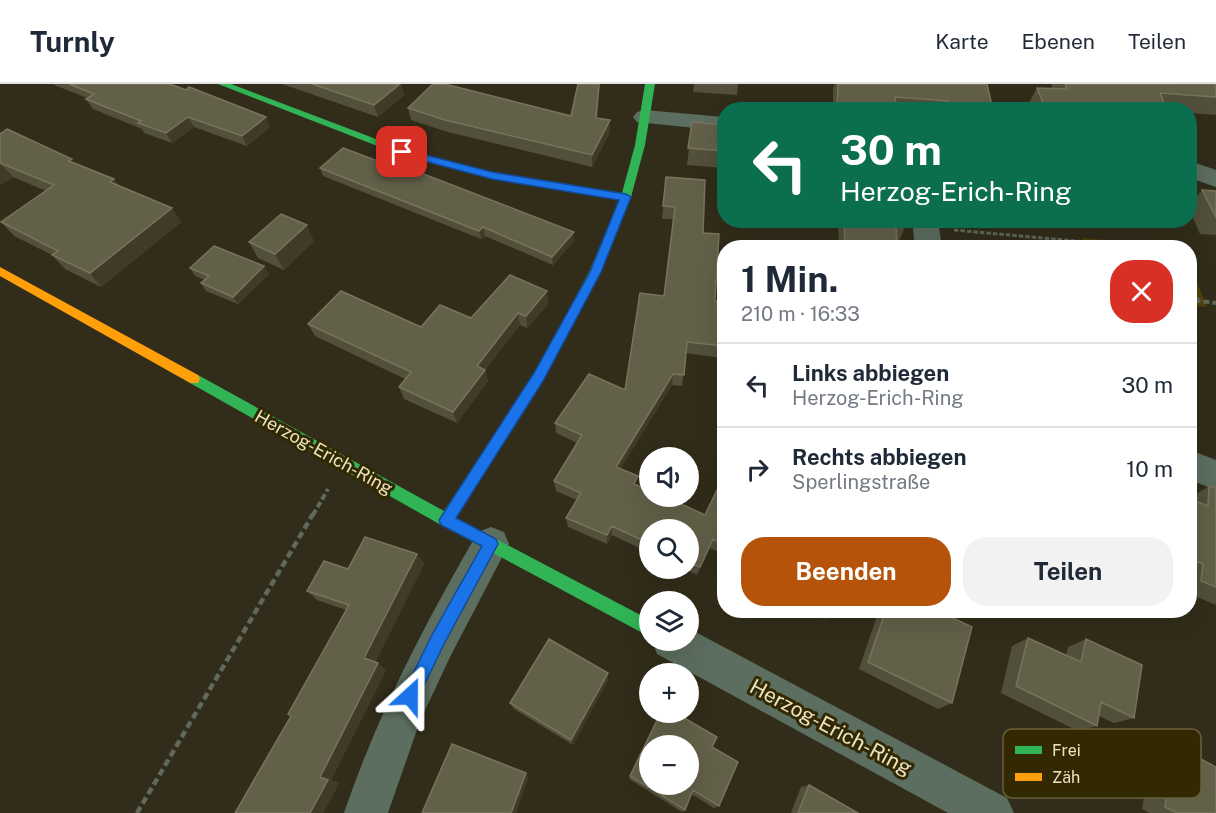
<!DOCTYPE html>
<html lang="de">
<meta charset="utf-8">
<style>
:root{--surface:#fff;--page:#f2f2f3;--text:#1f2937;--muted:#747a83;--line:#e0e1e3;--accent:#b45309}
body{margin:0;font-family:"Public Sans",sans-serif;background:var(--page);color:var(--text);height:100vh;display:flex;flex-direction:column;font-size:22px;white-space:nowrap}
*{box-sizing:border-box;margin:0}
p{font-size:20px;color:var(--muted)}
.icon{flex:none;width:33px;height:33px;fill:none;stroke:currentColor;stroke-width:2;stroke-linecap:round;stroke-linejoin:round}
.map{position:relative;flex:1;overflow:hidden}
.details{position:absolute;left:717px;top:156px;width:480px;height:378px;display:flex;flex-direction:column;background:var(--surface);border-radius:24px;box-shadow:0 6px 24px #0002}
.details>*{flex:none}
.hud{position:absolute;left:717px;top:18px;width:480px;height:126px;border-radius:24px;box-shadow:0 6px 24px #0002;background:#0b6e4f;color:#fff;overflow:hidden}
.fabs{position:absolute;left:639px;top:363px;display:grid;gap:12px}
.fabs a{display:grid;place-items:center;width:60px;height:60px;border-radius:50%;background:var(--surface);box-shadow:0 6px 24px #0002;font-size:30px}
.pin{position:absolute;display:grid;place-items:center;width:51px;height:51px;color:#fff;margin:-26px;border-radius:12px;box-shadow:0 3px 9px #0006}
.me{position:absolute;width:66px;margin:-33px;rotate:24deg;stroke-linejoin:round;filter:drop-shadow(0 0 4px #0008)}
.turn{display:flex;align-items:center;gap:21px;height:126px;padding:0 24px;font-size:27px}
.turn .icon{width:78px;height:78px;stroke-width:2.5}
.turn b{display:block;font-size:42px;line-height:51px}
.round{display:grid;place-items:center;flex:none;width:63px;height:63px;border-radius:24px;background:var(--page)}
.head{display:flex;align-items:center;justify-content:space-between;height:102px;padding:0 24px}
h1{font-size:36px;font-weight:700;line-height:45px}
.button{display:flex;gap:12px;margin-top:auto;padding:12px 24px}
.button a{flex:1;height:69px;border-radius:24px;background:var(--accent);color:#fff;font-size:24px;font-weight:700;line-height:69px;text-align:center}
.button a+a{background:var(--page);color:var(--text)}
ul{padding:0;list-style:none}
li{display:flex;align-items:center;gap:18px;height:84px;padding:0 24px;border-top:2px solid var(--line)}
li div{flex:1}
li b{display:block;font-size:22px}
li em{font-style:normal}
header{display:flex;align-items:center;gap:36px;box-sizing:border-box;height:84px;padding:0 30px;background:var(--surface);border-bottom:2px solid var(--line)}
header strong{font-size:28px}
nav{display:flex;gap:33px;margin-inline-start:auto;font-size:21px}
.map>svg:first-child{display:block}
.green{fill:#524408}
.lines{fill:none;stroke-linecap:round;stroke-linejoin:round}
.path-far2{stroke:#60695b;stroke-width:3;stroke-dasharray:4.5 2;stroke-linecap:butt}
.path-far1{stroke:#60695b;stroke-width:4;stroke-dasharray:6 3;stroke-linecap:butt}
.path{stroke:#60695b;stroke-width:4.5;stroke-dasharray:7 4;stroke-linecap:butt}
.street{fill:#5c6e5f;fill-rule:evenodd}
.fast{fill:#30b455;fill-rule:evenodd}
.slow{fill:#ff9f0a;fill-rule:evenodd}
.wall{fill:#52503b}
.shaded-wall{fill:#3f3b28}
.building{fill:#636049;stroke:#78745c;stroke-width:1.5;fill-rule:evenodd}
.route{fill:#1a73e8;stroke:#114b97;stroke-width:1.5}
.labels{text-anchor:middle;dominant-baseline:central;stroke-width:6;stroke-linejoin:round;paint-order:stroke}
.street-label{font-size:18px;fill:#eae2c0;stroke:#322903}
.near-street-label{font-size:21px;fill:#eae2c0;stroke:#322903}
.key{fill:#322903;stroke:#69603c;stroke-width:1.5}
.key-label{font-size:16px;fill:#eae2c0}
</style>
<header>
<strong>Turnly</strong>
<nav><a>Karte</a><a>Ebenen</a><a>Teilen</a></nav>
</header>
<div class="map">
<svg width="1216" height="729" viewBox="0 0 1216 729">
<rect width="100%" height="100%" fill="#322d1a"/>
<path class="green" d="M1082 154 1181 163H1085Z
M1190 182 1205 218 1207 223 1190 221Z"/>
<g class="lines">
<path class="path-far2" d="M954 146 1153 164"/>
<path class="path-far1" d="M1190 197 1198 217 1216 219
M313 431 328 405"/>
<path class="path" d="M137 729 313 430"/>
<path class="street" d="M645 26 724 33V47L637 38 633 33 637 28Z
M1190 77 1216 86V103L1190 94Z
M912 136H938L942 164H915Z
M1190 366 1216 376V406L1190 396Z
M491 443 504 448 509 460 451 571 420 637 388 729H344C378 629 425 539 478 448Z
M688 544 1007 714 1014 729H948L657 570 652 556H688Z"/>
<path class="fast" d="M218 0H231L405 66 492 88 622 109 635 61 645 0H655L645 61 631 113 601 188 543 297 456 434 650 536V553L441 441 190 299 188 295 190 291H198L444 427 535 289 589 188 620 115 492 94 398 70Z"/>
<path class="slow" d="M0 183 198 291 200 295 198 299H190L0 192Z"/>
</g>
<path class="wall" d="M52 0H170L270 43 247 62 194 43 172 59 144 49 142 45 93 25 86 15 87 14Z
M282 0H401L404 11 378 33Z
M578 0H600L597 35 610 48 592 83 448 48 411 36 408 24 571 32Z
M694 0H738L737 11 693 8Z
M835 0H987L993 26H833V5Z
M1051 0H1216V31L1190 29V26H1030L1028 20 1037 4H1052Z
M692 38 724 41V84L687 81Z
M0 50 114 95 119 102 172 124 181 138 101 203 65 185 52 171 14 152 1 138 46 107 13 93 0 101Z
M320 84 574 157 553 181 485 152 481 155 323 92Z
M666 93 703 149 717 229 724 262 721 274 686 269 682 302 672 301 620 385 637 401 705 431 724 409V470L710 464 697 491 683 484H688V446H650V469L612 451 607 460 568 443 566 434 577 416 556 407 554 397 577 359 556 349 555 339 625 306 664 212 673 135H662Z
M1202 106 1216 107V151L1200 150 1190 127V120Z
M831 136H906V141L899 157H897V164H839L838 138 831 137Z
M314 157 284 186 258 174 249 158Z
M983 157 1033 164H980Z
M190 184 269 190 238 220 206 207 201 199 205 196 195 192Z
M547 207 548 220 527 244 520 241 485 286 488 297 457 339 404 315 399 303 405 295 315 252 308 240 421 243 471 234Z
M1209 402 1216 404V521L1190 510V414Z
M417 470 424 480 375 578 386 586 331 696 339 699 323 729 291 632 346 526 317 516 307 507 348 485Z
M807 526H832L825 535Z
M879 526H936L952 619 938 625 859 585Z
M1028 554 1066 572 1068 563 1086 555 1134 634 1114 639 1099 632 1097 642 1078 647 1001 609 1012 562Z
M608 596 573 661 514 625 510 619Z
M1174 661 1216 729H1150L1142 725 1152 666Z
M712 663 719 722 714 724 691 710 685 726 682 728 629 695 630 692Z
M809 701 858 729H791L801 703Z"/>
<path class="shaded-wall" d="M400 0H401L404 11 378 33 374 21Z
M599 0H600L596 47V34Z
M188 33 194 43 172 59 166 49Z
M266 33 270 43 247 62 242 52Z
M610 36V48L592 83V71Z
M0 79 13 93 0 101Z
M114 95 124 109 110 98Z
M172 124 181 138 101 203 90 189Z
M307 141 314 157 284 186 275 170Z
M483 143 485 152 481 155 479 147Z
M574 148V157L553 181 552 173Z
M264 182 269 190 238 220 233 213Z
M547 207 548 220 527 244 526 232Z
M518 229 520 241 485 286 488 297 457 339 453 328 477 282Z
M673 290 672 301 616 393V383Z
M612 442V451L607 460V451Z
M713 455 710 464 697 491 700 483Z
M417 470 424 480 373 581 364 574Z
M378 579 386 586 331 696 339 699 323 729H310L320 693Z
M608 589V596L573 661 571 656Z
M526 689 529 692 516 729H511Z"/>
<path class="building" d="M69 0H170L186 6 189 3 266 33 242 52 188 33 166 49 138 39 141 37 86 15 94 10Z
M312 0H400L374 21Z
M433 0H445L571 32 578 0H599L596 34 610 36 592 71 445 36 408 24Z
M838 0H987L993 26H950L948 17 895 13 896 26H837Z
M1065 0H1216V13L1160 9 1167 26H1046L1037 4 1067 5Z
M692 38 724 41V67L688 64Z
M7 45 72 75 69 77 114 95 110 98 172 124 90 189 52 171 58 167 1 138 54 101 0 79V50Z
M343 64 399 85 403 82 574 148 552 173 483 143 479 147 320 84Z
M666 93 705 96 703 149 719 150 715 217H718L717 229 724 230V262L687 258 684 291 673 290 616 383 638 392 634 400 650 406V412H664L705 431 717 406 724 409V461L713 455 700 483 688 478V446H650V460L612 442 607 451 566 434 581 409 554 397 582 351 555 339 589 290 625 306 640 209 664 212 675 123 663 122Z
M1202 106 1216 107V134V133Z
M281 130 307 141 275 170 249 158Z
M844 136H906V141L896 140 897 164H845Z
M983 157 1033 162V164H984Z
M214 162 264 182 233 213 201 199 209 192 190 184Z
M510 191 547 207 526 232 518 229 477 282 485 286 453 328 399 303 411 288 308 240 341 207 421 243 440 221 471 234Z
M1209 402 1216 404V503L1201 497 1203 480 1190 475V415L1208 422Z
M365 453 417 470 364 574 378 579 320 693 328 696 310 729H235L291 632 288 630 349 521 307 507 324 477 348 485Z
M886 526H936L972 543 952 619 868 578Z
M1028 554 1081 578 1086 555 1142 581 1134 634 1101 618 1097 642 1016 602Z
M549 555 608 589 571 656 510 619Z
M661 628H674L717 653 712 663 738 678 719 722 693 706 685 726 630 692ZM650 662H688V700H650Z
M452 660 526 689 511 729H422Z
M1174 661 1216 683V729H1177L1165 723Z
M809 701 858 729H798Z"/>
<path class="route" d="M402 65 492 88 626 110 631 113 601 188 543 297 456 434 496 455 498 460 444 560 416 618 410 620 405 618 402 612 405 606 433 549 482 462 441 441 439 436 534 289 590 188 619 116 492 95 398 70 397 68Z"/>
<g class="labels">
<g class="street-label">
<text transform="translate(324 368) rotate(29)">Herzog-Erich-Ring</text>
</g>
<g class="near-street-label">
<text transform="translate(831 643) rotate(28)">Herzog-Erich-Ring</text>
</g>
</g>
<rect x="1003" y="645" width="198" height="69" rx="9" class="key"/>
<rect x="1015" y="662" width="27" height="8" fill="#30b455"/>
<rect x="1015" y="689" width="27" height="8" fill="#ff9f0a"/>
<g class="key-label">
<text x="1052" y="672">Frei</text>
<text x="1052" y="699">Zäh</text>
</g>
</svg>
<div class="fabs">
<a><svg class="icon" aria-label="sound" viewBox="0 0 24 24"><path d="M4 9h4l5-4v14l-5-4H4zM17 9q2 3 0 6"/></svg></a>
<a><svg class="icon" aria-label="search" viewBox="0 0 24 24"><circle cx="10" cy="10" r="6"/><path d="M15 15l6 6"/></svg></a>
<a><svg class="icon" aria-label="layers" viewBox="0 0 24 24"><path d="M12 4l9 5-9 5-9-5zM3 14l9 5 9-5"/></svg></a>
<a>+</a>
<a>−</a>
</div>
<div class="pin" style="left:402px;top:68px;background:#d93025"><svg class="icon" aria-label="arrive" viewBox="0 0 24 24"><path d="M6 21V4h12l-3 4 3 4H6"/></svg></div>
<svg class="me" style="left:410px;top:612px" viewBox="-20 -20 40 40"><path d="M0-17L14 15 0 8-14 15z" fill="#1a73e8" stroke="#fff" stroke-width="4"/></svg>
<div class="hud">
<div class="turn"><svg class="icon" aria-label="left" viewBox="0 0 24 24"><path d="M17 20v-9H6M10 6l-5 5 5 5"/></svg><div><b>30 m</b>Herzog-Erich-Ring</div></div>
</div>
<section class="details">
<div class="head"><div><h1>1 Min.</h1><p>210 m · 16:33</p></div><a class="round" style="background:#d93025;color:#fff"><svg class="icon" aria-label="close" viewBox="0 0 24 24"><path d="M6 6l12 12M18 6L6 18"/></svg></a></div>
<ul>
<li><svg class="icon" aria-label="left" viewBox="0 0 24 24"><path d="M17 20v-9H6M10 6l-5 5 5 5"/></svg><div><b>Links abbiegen</b><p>Herzog-Erich-Ring</p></div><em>30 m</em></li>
<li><svg class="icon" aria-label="right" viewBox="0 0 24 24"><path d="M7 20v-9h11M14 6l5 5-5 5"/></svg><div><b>Rechts abbiegen</b><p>Sperlingstraße</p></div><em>10 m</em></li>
</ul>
<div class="button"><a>Beenden</a><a>Teilen</a></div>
</section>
</div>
